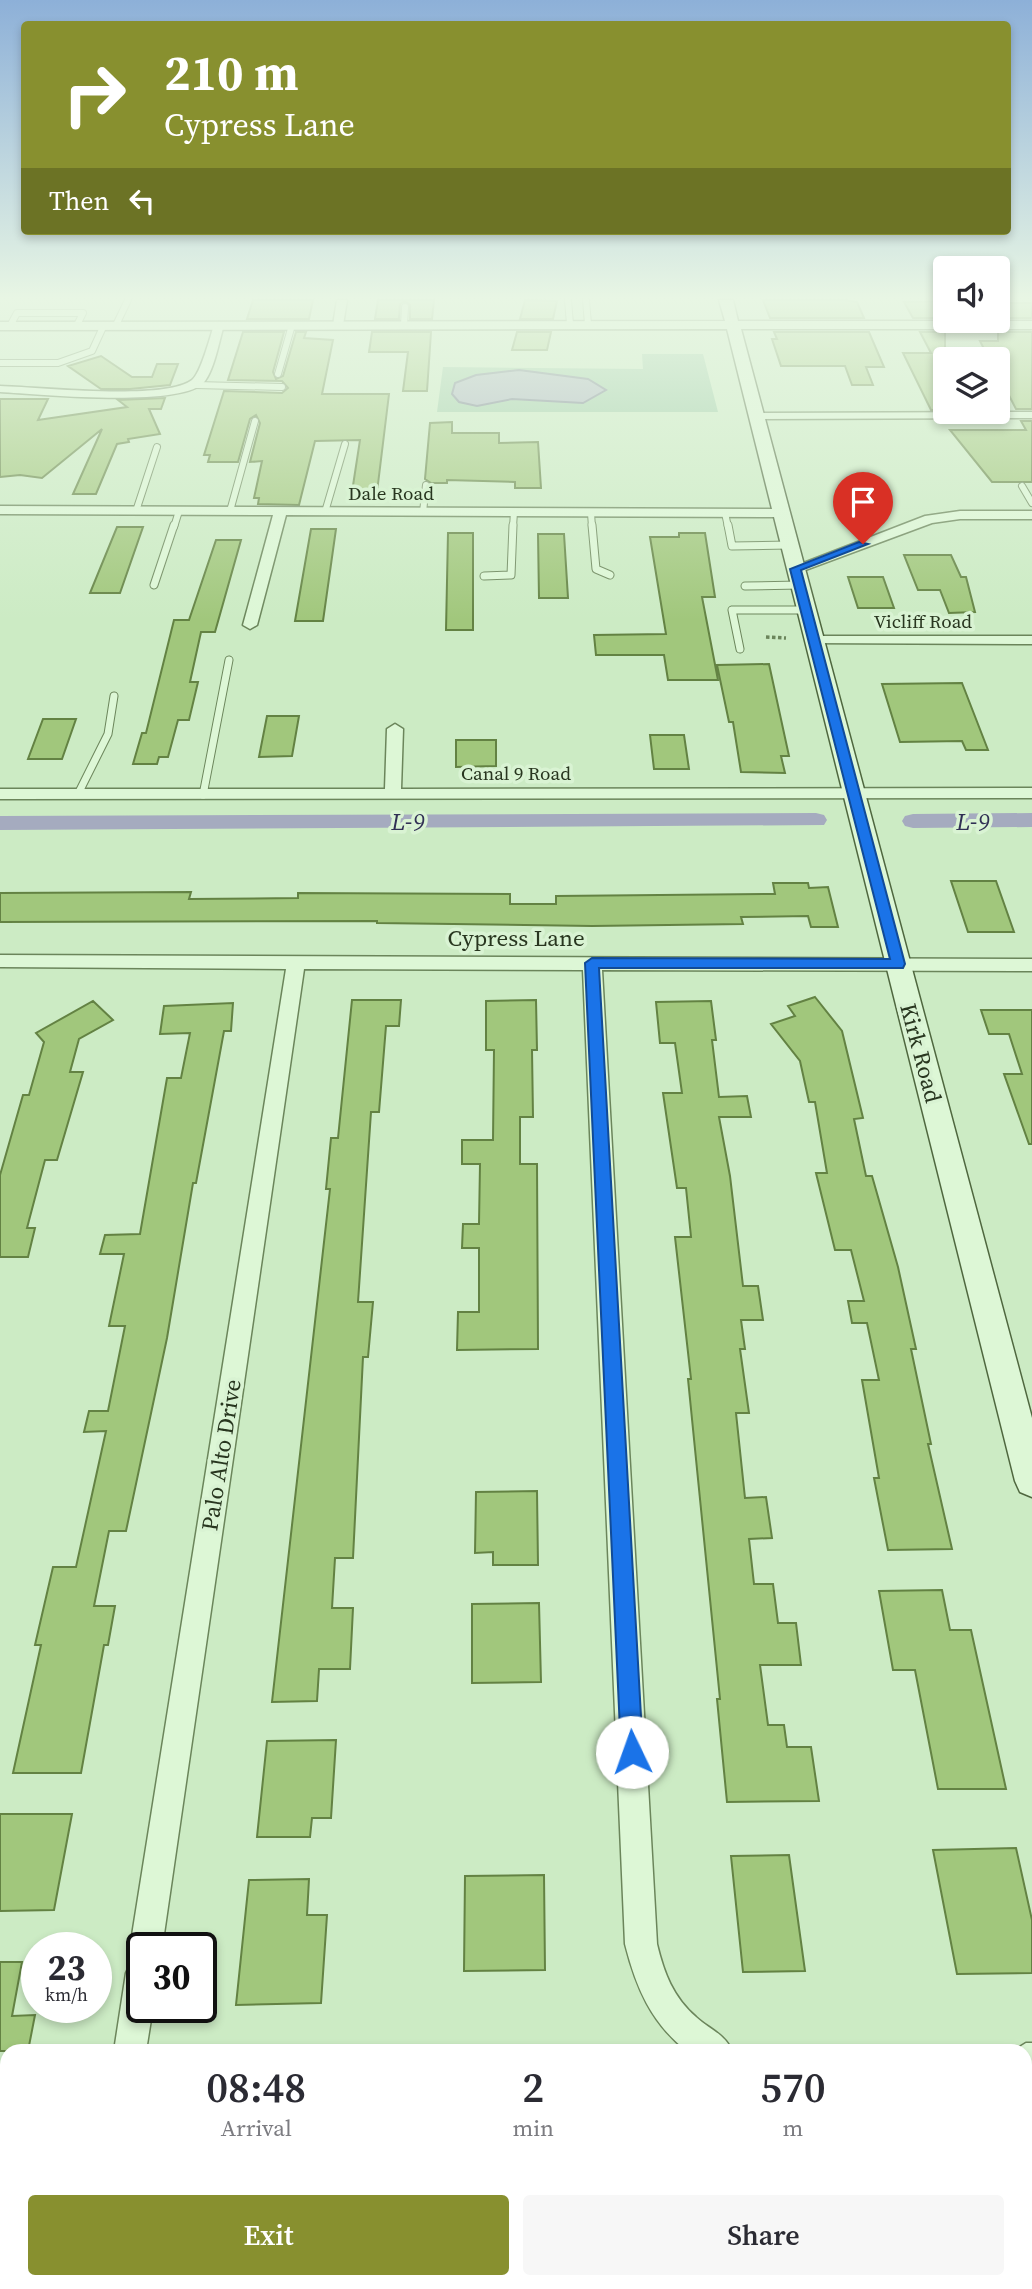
<!DOCTYPE html>
<style>
:root{--surface:#fff;--page:#f7f7f7;--text:#2b2b33;--muted:#7c7c81;--accent:#88902f}
body{margin:0;font-family:"Source Serif 4",serif;background:var(--page);color:var(--text);height:100vh;display:flex;flex-direction:column;font-size:26px;white-space:nowrap}
*{box-sizing:border-box;margin:0}
p{font-size:23px;color:var(--muted)}
.icon{flex:none;width:38px;height:38px;fill:none;stroke:currentColor;stroke-width:2;stroke-linecap:round;stroke-linejoin:round}
.map{position:relative;flex:1;overflow:hidden}
.side{position:absolute;left:0px;top:2044px;width:1032px;height:245px;display:flex;flex-direction:column;background:var(--surface);border-radius:21px 21px 0 0;box-shadow:0 4px 10px #0003}
.side>*{flex:none}
.guide{position:absolute;left:21px;top:21px;width:990px;height:214px;border-radius:7px;box-shadow:0 4px 10px #0003;background:#88902f;color:#fff;overflow:hidden}
.controls{position:absolute;left:933px;top:256px;display:grid;gap:14px}
.controls a{display:grid;place-items:center;width:77px;height:77px;border-radius:7px;background:var(--surface);box-shadow:0 4px 10px #0003;font-size:35px}
.speed{position:absolute;left:21px;top:1932px;display:flex;gap:14px;font-size:35px;font-weight:700;text-align:center}
.speed>*{display:grid;place-content:center;width:91px;height:91px;border-radius:50%;background:var(--surface);box-shadow:0 4px 10px #0003;line-height:1}
.speed small{font-size:18px;font-weight:400}
.speed .limit{border:4px solid #111;border-radius:10px;background:#fff;color:#111}
.pin{position:absolute;display:grid;place-items:center;width:60px;height:60px;color:#fff;margin:-72px -30px;border-radius:50% 50% 50% 0;rotate:-45deg;box-shadow:0 0 7px #0007}
.pin .icon{rotate:45deg}
.me{position:absolute;width:77px;margin:-38px;rotate:357deg;stroke-linejoin:round;filter:drop-shadow(0 0 5px #0008)}
.turn{display:flex;align-items:center;gap:24px;height:147px;padding:0 28px;font-size:32px}
.turn .icon{width:91px;height:91px;stroke-width:2.5}
.turn b{display:block;font-size:49px;line-height:60px}
.then{display:flex;align-items:center;height:66px;padding:0 28px;background:#0003;gap:14px;font-size:26px}
.eta{display:flex;justify-content:space-evenly;align-items:center;height:119px;text-align:center}
.eta b{font-size:42px;font-weight:600;line-height:49px}
.action{display:flex;gap:14px;margin-top:auto;padding:14px 28px}
.action a{flex:1;height:80px;border-radius:7px;background:var(--accent);color:#fff;font-size:28px;font-weight:600;line-height:80px;text-align:center}
.action a+a{background:var(--page);color:var(--text)}
.map>svg:first-child{display:block}
.green{fill:#98c9a3}
.water{fill:#a5abbf;stroke:#6d728c;stroke-width:2}
.lines{fill:none;stroke-linecap:round;stroke-linejoin:round}
.canal{fill:#a5abbf;fill-rule:evenodd}
.building{fill:#a1c77c;stroke:#638243;stroke-width:2}
.lane-far1-casing{stroke:#6b855b;stroke-width:8}
.lane-casing{stroke:#6b855b;stroke-width:9}
.street-casing{stroke:#6b855b;stroke-width:3}
.secondary-casing{stroke:#4f673f;stroke-width:3}
.path{stroke:#6b855b;stroke-width:3.5;stroke-dasharray:3.5 2.5;stroke-linecap:butt}
.lane-far1{stroke:#ddf7d6;stroke-width:6}
.lane{stroke:#ddf7d6;stroke-width:7}
.street{fill:#ddf7d6;fill-rule:evenodd}
.secondary{fill:#ddf7d6;fill-rule:evenodd}
.route{fill:#1a73e8;stroke:#114b97;stroke-width:2}
.labels{text-anchor:middle;dominant-baseline:central;stroke-width:7;stroke-linejoin:round;paint-order:stroke}
.far-street-label{font-size:19px;fill:#28361f;stroke:#d9f3d3}
.street-label{font-size:23px;fill:#28361f;stroke:#d9f3d3}
.water-label{font-size:24px;font-style:italic;fill:#302f54;stroke:#d9f3d3}
</style>
<div class="map">
<svg width="1032" height="2289" viewBox="0 0 1032 2289">
<rect width="100%" height="100%" fill="#ccebc4"/>
<path class="green" d="M642 354H703L718 412H437L443 367 643 369Z"/>
<path class="water" d="M519 370 588 379 606 390 583 403 512 399 477 406 459 402 452 394 455 383 476 375Z"/>
<g class="lines">
<path class="canal" d="M816 813 824 815 827 820 824 825 0 830V816Z
M1032 813V827L913 828 905 826 902 821 905 816 913 814Z"/>
</g>
<path class="building" d="M253 300H313L309 319H247Z
M378 300H434L432 319H410V305L405 301 400 304 399 319H375Z
M525 300 557 301 553 319H520Z
M763 300H845L857 302 864 318H770Z
M945 301V318H913L904 302Z
M998 303H1032V318H998Z
M243 332H284L273 372 276 379 283 376 296 332H306L304 338 333 340 322 394H389L377 492H352L360 440 315 441 299 505 258 504 259 498H254L262 461 250 462 260 423 256 415 250 419 238 462H208L210 455H204L224 391 282 393 288 388 282 381 228 380Z
M372 332H431L427 391H403L408 352H369Z
M517 332H551L547 350H512Z
M774 332H869L884 367H866L873 385H852L845 366H781L772 339H777Z
M920 332H945V410H931L903 353H931Z
M998 332H1032V409H1016L998 374V359H989L980 341H998Z
M101 356 132 377H152L157 364H178L170 385 130 389H101L68 366Z
M165 398 161 409H149L160 434 128 439 129 442 117 444 96 494H73L102 429 42 478 20 475 0 477V399H48L38 420 127 407 118 400Z
M1021 421H1032V482H992L950 430H1026Z
M452 422V433H499V443L538 442 541 488H515V482L447 480V483H431L425 479 430 423Z
M117 527H143L120 593H90Z
M311 529H336L323 621H295Z
M448 533H473V630H446Z
M679 533H705L715 597H702L718 680H668L664 655H596L594 635 666 634 650 537H679Z
M538 534H564L568 598H539Z
M216 540H241L215 632H201L190 682H198L189 720H178L168 757H159L157 764H133L142 733H146L174 620H189Z
M904 555H951L961 577H966L975 612 949 613 940 590H918Z
M848 577H883L894 608H858Z
M769 664 789 756H781L785 773 741 772 733 722H729L717 665Z
M962 683 988 750H966L962 741 900 742 882 684Z
M267 716H299L292 756 259 757Z
M43 719H76L62 759H28Z
M650 735H684L689 769H654Z
M456 740H496V766L456 767Z
M951 881H996L1014 932H968Z
M773 883H808L809 888 828 887 838 927H811L808 916 741 917 743 924 592 926 377 923V921L0 922V893L191 892 189 899 298 898V893L510 894V904H556V896L775 894Z
M815 997 842 1031 863 1118 854 1119 866 1176H872L898 1267 916 1349H911L931 1444H928L952 1549 888 1550 874 1478H879L862 1380H879L867 1323H852L848 1301H864L851 1250H835L816 1173H827L815 1102H809L800 1061 771 1024 795 1016 788 1006Z
M352 1000H401L399 1026H386L379 1112H371L358 1302H373L368 1357H363L353 1558H335L332 1608H353L350 1669H319L317 1701 272 1702 330 1189H326L331 1138H338Z
M536 1000 537 1050H532L533 1117H520V1164H537L538 1349 457 1350 458 1312H479V1248H462L463 1224H479L480 1164H462V1140H493L494 1050H486V1001Z
M93 1001 113 1020 79 1039 70 1072H83L57 1160H45L27 1228H35L28 1257H0V1175L23 1095H29L44 1042 36 1033Z
M711 1001 716 1040H712L719 1097 747 1096 751 1117H719L730 1176 743 1286H758L763 1320H741L745 1349H740L749 1413H736L745 1498 766 1497 772 1538 749 1539 754 1584H773L778 1623H796L801 1665H760L768 1725H784L787 1747H811L819 1801 727 1802 717 1699H720L688 1379H691L675 1237H691L686 1188H677L663 1093H682L675 1043H660L656 1002Z
M233 1003 231 1031H224L196 1183H193L167 1338 126 1531H109L94 1606H115L108 1645H104L81 1773H13L41 1645H35L53 1567H76L106 1431 84 1432 89 1411H108L125 1326H109L124 1254H100L105 1235 140 1234 167 1078H181L190 1033 160 1034 164 1006Z
M981 1010H1032V1144H1029L1004 1074H1022L1009 1034H989Z
M537 1491 538 1565H493V1552L475 1553 476 1492Z
M942 1590 950 1630H971L1006 1789H938L915 1670H893L879 1591Z
M539 1603 541 1682 472 1683V1604Z
M336 1740 331 1818H312L310 1837H257L267 1741Z
M0 1814H72L54 1910 0 1911Z
M1016 1848 1032 1920V1973L957 1974 933 1850Z
M789 1855 805 1971 743 1972 731 1856Z
M544 1875 545 1970 464 1971 465 1876Z
M309 1879 307 1915H327L321 2003 236 2005 249 1880Z
M0 1962H22L12 2016 35 2015 28 2051H0Z"/>
<g class="lines">
<defs>
<path id="lane-far1" d="M568 300 570 324
M586 300 588 324
M116 325 128 300
M404 325 405 307
M10 326 17 313H83L77 325
M0 363H58L92 351 104 325
M278 374 292 325
M196 385 282 387
M1022 486 1032 503
M136 511 157 447
M230 511 255 421
M325 512 345 444
M423 512 426 485
M591 513 592 527
M725 513 728 527
M174 527 179 511
M513 527 514 512"/>
<path id="lane" d="M592 525 596 569 610 575
M728 525 732 546 789 545
M484 576 511 575 513 525
M154 585 174 525
M745 586 800 585
M740 649 732 610H806
M78 794 108 734 114 696
M203 795 229 660"/>
<path id="street" d="M337 300H347L343 325 338 328 333 325Z
M219 322 224 325C219 341 215 367 205 381 185 409 36 394 0 392V386C38 387 166 401 192 380 201 373 210 337 214 325Z
M1032 412V418L756 419 750 416 756 413Z
M0 506 781 509 787 513 781 517 286 515 257 625 250 629 243 625 273 515 0 514Z
M960 511H1032V519H960L932 523 800 572 788 569 925 516Z
M814 636H1032V644L809 643V637Z
M395 724 403 729 401 789 1032 788V798L0 799V789H385L387 729Z
M0 955 1032 959V971L602 970 657 1944C664 1973 673 1997 696 2017 709 2029 725 2034 732 2051H687C651 2023 636 1987 625 1944L583 970 304 969 162 1948H142V2007H153L146 2051H114L126 1973 131 1962 136 1960 130 1948 286 969 0 967Z
M1026 2043H1032V2075H1026V2051H1013Z
M77 2282H113L112 2289H76Z"/>
<path id="secondary" d="M719 300H733L738 321H1032V329H741L1032 1418V1497L1020 1492 1015 1481 727 329 0 330V322L725 321Z"/>
</defs>
<use href="#lane-far1" class="lane-far1-casing"/>
<use href="#lane" class="lane-casing"/>
<use href="#street" class="street-casing"/>
<use href="#secondary" class="secondary-casing"/>
<path class="path" d="M766 637 786 638"/>
<use href="#lane-far1" class="lane-far1"/>
<use href="#lane" class="lane"/>
<use href="#street" class="street"/>
<use href="#secondary" class="secondary"/>
</g>
<linearGradient id="sky" x2="0" y2="1"><stop stop-color="#8db0d8"/><stop offset="0.48" stop-color="#e8f6e4"/><stop offset="1" stop-color="#e8f6e4" stop-opacity="0"/></linearGradient>
<rect width="1032" height="620" fill="url(#sky)"/>
<path class="route" d="M859 542 868 544 801 570 905 964 903 968H599L643 1752 639 1760 632 1763 624 1760 621 1752 585 963 592 958 890 959 790 569Z"/>
<g class="labels">
<g class="far-street-label">
<text x="391" y="493">Dale Road</text>
<text x="923" y="621">Vicliff Road</text>
<text x="516" y="773">Canal 9 Road</text>
</g>
<g class="street-label">
<text x="516" y="938">Cypress Lane</text>
<text transform="translate(921 1053) rotate(75)">Kirk Road</text>
<text transform="translate(221 1455) rotate(-81)">Palo Alto Drive</text>
</g>
<g class="water-label">
<text x="408" y="821">L-9</text>
<text x="973" y="821">L-9</text>
</g>
</g>
</svg>
<div class="controls">
<a><svg class="icon" aria-label="sound" viewBox="0 0 24 24"><path d="M4 9h4l5-4v14l-5-4H4zM17 9q2 3 0 6"/></svg></a>
<a><svg class="icon" aria-label="layers" viewBox="0 0 24 24"><path d="M12 4l9 5-9 5-9-5zM3 14l9 5 9-5"/></svg></a>
</div>
<div class="speed"><div>23<small>km/h</small></div><div class="limit">30</div></div>
<div class="pin" style="left:863px;top:544px;background:#d93025"><svg class="icon" aria-label="arrive" viewBox="0 0 24 24"><path d="M6 21V4h12l-3 4 3 4H6"/></svg></div>
<svg class="me" style="left:632px;top:1752px" viewBox="-20 -20 40 40"><circle r="19" fill="#fff"/><path d="M0-13L10 11 0 6-10 11z" fill="#1a73e8"/></svg>
<div class="guide">
<div class="turn"><svg class="icon" aria-label="right" viewBox="0 0 24 24"><path d="M7 20v-9h11M14 6l5 5-5 5"/></svg><div><b>210 m</b>Cypress Lane</div></div>
<div class="then">Then<svg class="icon" aria-label="left" viewBox="0 0 24 24"><path d="M17 20v-9H6M10 6l-5 5 5 5"/></svg></div>
</div>
<section class="side">
<div class="eta">
<div><b>08:48</b><p>Arrival</p></div>
<div><b>2</b><p>min</p></div>
<div><b>570</b><p>m</p></div>
</div>
<div class="action"><a>Exit</a><a>Share</a></div>
</section>
</div>
